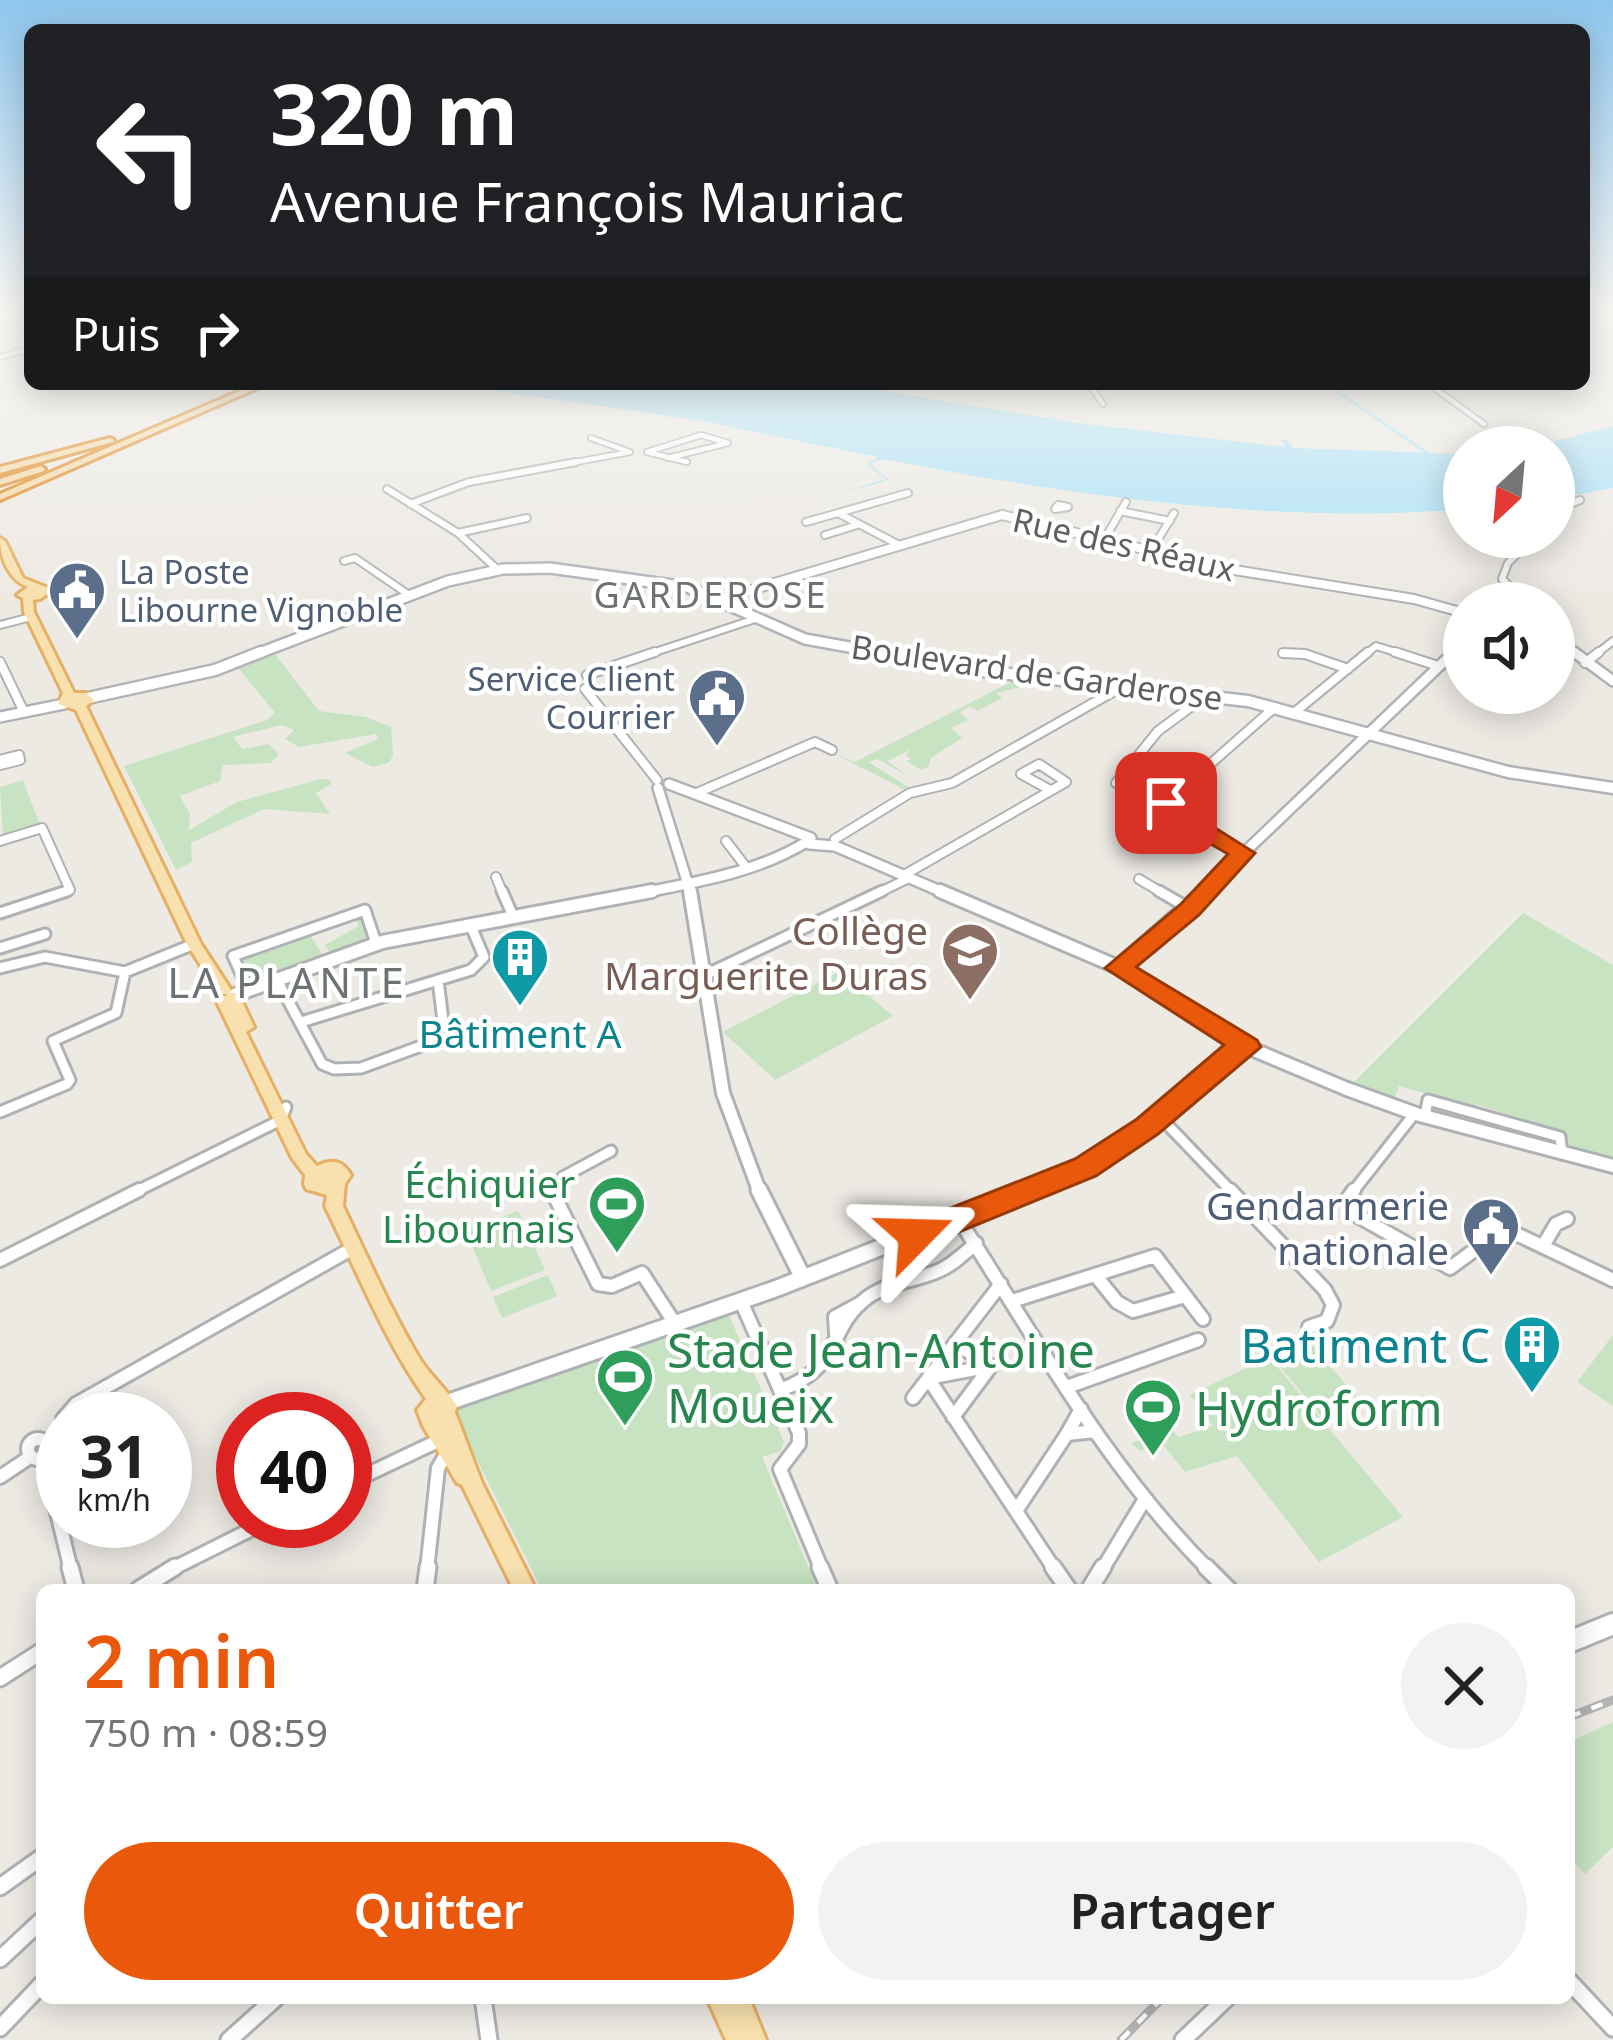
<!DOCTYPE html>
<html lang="fr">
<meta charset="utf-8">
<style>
:root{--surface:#fff;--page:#f2f2f2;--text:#222;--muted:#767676;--accent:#ea580c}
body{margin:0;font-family:"Noto Sans",sans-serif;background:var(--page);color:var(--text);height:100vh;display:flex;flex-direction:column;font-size:45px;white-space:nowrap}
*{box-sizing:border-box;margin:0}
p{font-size:39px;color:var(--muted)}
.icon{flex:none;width:66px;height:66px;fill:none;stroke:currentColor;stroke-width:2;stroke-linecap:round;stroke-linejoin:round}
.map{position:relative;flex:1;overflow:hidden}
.side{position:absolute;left:36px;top:1584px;width:1539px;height:420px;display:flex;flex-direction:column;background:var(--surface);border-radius:18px;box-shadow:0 6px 30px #0003}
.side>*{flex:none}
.top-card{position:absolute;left:24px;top:24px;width:1566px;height:366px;border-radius:18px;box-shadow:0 6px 30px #0003;background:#202124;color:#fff;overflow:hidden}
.needle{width:78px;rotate:206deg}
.controls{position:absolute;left:1443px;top:426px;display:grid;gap:24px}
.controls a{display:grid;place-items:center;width:132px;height:132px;border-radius:50%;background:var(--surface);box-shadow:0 6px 30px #0003;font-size:60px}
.speed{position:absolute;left:36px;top:1392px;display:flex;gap:24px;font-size:60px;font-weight:700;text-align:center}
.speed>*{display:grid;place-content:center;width:156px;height:156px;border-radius:50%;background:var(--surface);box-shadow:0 6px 30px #0003;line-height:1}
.speed small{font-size:30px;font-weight:400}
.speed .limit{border:18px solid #d22;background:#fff;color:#111}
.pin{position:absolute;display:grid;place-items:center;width:102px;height:102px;color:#fff;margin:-51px;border-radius:24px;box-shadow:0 6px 18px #0006}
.me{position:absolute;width:132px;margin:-66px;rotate:68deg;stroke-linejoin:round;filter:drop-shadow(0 0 9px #0008)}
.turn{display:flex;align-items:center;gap:42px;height:252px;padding:0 48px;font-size:54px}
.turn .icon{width:156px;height:156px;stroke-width:2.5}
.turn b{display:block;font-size:84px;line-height:102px}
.then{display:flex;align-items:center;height:114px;padding:0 48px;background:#0003;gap:24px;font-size:45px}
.round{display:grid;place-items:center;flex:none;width:126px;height:126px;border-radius:63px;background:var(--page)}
.headline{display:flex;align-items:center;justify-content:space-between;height:204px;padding:0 48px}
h1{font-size:72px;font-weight:600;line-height:90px;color:var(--accent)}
.cta{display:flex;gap:24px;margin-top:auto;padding:24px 48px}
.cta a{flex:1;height:138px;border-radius:72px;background:var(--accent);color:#fff;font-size:48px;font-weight:600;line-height:138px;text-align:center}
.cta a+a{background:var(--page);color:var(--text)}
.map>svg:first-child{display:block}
.green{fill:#c7e3c2}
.water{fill:#a9e1f8}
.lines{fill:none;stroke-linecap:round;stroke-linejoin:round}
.stream{stroke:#a9e1f8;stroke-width:3}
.minor-far5-casing{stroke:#afb2b5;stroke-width:8}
.minor-far4-casing{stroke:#afb2b5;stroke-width:10}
.minor-far3-casing{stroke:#afb2b5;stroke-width:12}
.minor-far2-casing{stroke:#afb2b5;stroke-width:15}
.minor-far1-casing{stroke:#afb2b5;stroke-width:18}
.minor-casing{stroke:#afb2b5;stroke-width:21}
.tertiary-far4-casing{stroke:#afb2b5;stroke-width:12}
.tertiary-far3-casing{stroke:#afb2b5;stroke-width:14}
.tertiary-far2-casing{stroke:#afb2b5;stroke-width:18}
.tertiary-far1-casing{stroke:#afb2b5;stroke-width:21}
.tertiary-casing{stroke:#afb2b5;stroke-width:26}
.secondary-far1-casing{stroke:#b0b4b8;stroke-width:14}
.secondary-casing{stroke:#b0b4b8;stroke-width:15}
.primary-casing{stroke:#e5af65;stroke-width:6}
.trunk-casing{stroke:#de8113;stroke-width:6}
.minor-far5{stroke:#fff;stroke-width:4.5}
.minor-far4{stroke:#fff;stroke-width:6}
.minor-far3{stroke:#fff;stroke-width:8}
.minor-far2{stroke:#fff;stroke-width:9}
.minor-far1{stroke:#fff;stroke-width:12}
.minor{stroke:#fff;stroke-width:15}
.tertiary-far4{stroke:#fff;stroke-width:8}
.tertiary-far3{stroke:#fff;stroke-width:9}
.tertiary-far2{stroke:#fff;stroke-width:12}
.tertiary-far1{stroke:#fff;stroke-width:15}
.tertiary{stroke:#fff;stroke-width:20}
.secondary-far1{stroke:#fff;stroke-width:9}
.secondary{stroke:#fff;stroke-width:10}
.primary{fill:#f8e1ae;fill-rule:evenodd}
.trunk{fill:#f6d8a1;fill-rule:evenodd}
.rail-casing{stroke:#b2b3b3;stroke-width:9}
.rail{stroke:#fff;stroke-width:4.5;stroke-dasharray:12;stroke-linecap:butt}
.route{fill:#ea580c;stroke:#983908;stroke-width:3}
.labels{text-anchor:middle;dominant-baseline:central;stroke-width:9;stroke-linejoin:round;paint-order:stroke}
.far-street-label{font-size:33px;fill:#5c6063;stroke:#fff}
.far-service-label{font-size:33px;fill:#4e5e75;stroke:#fff;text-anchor:start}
.far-neighbourhood-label{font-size:36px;letter-spacing:3px;fill:#6d7275;stroke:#fff}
.education-label{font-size:39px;fill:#785e54;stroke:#fff;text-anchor:end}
.culture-label{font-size:39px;fill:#0d838f;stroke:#fff}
.leisure-label{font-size:39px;fill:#27864d;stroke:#fff;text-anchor:end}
.service-label{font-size:39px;fill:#4e5e75;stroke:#fff;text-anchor:end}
.neighbourhood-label{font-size:42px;letter-spacing:3px;fill:#6d7275;stroke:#fff}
.near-culture-label{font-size:48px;fill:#0d838f;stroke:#fff;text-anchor:end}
.near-leisure-label{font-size:48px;fill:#27864d;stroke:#fff;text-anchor:start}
</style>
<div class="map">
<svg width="1613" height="2040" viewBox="0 0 1613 2040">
<rect width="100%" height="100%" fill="#edeae4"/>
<path class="green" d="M275 654 319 711 366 717 391 727 393 756 388 763 373 767 345 753 378 739 376 734 299 747 285 739 294 730 282 725 233 737 242 749 269 744 279 754 271 763 223 765 220 781 180 796 190 814 189 830 237 802 321 779 330 780 331 784 316 793 330 814 264 809 191 843 192 862 176 870 124 766 267 720 275 713 239 669Z
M1013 681 1025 686 996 693 1002 698 978 711 970 706 960 712 968 720 951 728 962 738 931 758 928 767 922 770 906 761 911 759 906 755 910 750 887 761 908 776 877 759 869 762 908 787 905 790 833 753 855 762Z
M23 780 40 825 3 837 0 787Z
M1523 913 1613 965V1159L1565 1148V1138L1558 1131 1476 1104 1479 1108 1399 1086 1394 1100 1351 1085Z
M360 914 364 915 368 942 332 955 325 945 359 926 355 918 309 933 324 957 254 983 248 965 240 964 242 955Z
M840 971 893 1016 775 1080 723 1032Z
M518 1211 545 1270 491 1291 466 1231Z
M548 1275 557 1296 502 1318 493 1297Z
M728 1313 784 1442 781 1451 762 1457 818 1590H542L455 1416 461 1406Z
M1303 1335 1357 1397 1320 1415 1268 1352Z
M1613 1335V1406L1577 1382Z
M1269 1357 1403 1517 1319 1562 1237 1456 1185 1472 1160 1441 1140 1451 1131 1443 1171 1429 1179 1437 1213 1426 1190 1395Z
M1613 1722V1847L1585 1874 1569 1857V1742Z"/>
<path class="water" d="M448 384H842L1077 423 1285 447 1282 440H1287L1294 448 1464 454V509C1277 525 1067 495 883 459L870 464 888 479 885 481 826 498 763 500 826 498 886 479 869 466V463L878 457 691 419Z
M1613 426V488L1554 499V447H1533Z"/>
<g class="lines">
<path class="stream" d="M0 330 30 317
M1326 384 1429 454"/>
<defs>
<path id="minor-far5" d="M0 357 30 349
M1089 384 1103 404
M1429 384 1484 424
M647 452 701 435 728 443 668 458
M647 452 687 462
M560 465 630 452 591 438"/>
<path id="minor-far4" d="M387 489 458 533 498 570
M410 504 469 482 576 462
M1058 505 1068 507 1055 509Z
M1120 511 1170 521
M1554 511 1580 500
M838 513 908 493
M806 522 838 513 899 545
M458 533 527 518
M825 535 857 525
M1104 540 1126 502
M1151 551 1174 513
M344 561 355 558 409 595
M1528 603 1502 579 1508 563 1534 537
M0 625 31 617
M1283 653 1309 655
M646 655 755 619
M1365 655 1376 646 1405 655
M1595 655 1613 641"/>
<path id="minor-far3" d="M1395 652 1438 666
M1283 653 1305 654 1348 669
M0 662 23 710
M1585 663 1599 652
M587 675 655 652
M585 689 657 780
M1295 712 1368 652
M0 760 19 755 20 760 0 765
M1116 783 1158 731 1207 695
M699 792 815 742 832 750
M835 839 910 793 952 783 1125 685
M0 841 42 828 70 890 58 894
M726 841 746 867
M1243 853 1167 809 1166 803 1275 707
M904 875 1066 782 1039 764 1021 774 1050 790
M496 877 503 894
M1139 879 1164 894
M876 894 909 878"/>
<path id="minor-far2" d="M502 891 513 916
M1159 891 1190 909
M0 913 67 891
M0 948 45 934
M0 968 45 957 125 972 194 944
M703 976 882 891
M276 978 322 1064 334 1069 361 1068 432 1042 443 1021 438 980
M248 989 233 956 365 910 376 943
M301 1022 471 970 484 957 470 924
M0 1112 67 1084 70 1080 53 1041 116 1013 125 972
M1425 1116 1428 1100 1560 1137 1562 1154
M1160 1117 1233 1193
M133 1193 281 1120 286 1107
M558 1193 563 1177 611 1151
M1352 1193 1415 1113"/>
<path id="minor-far1" d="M559 1190 556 1199 598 1284 612 1286 642 1273 674 1322
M1230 1190 1325 1290 1333 1305 1327 1321 1309 1327
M1354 1190 1348 1198 1356 1215 1450 1268 1499 1232 1510 1231 1613 1280
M958 1218C1036 1339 1107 1468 1209 1570
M1543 1246 1556 1224 1567 1219
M0 1260 139 1190
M1096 1276 1117 1302 1133 1311 1185 1296
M741 1301 799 1433V1444L780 1469 822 1570
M1012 1301 1155 1256 1203 1319
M837 1348 835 1317 859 1304
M991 1366 928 1378 1055 1570
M1067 1387 1198 1340
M780 1390C844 1367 825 1329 868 1297 889 1282 915 1281 938 1271 953 1265 964 1253 976 1243
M913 1398 1001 1284
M1081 1409 1067 1434 1095 1431
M953 1417 991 1366 955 1343
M63 1419 76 1404 346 1252
M28 1449a10 10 0 1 1 20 0a10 10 0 1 1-20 0Z
M43 1455 71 1570
M0 1477 30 1457
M345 1485 442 1439
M1016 1511 1067 1434
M170 1570 268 1521
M427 1570 438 1468 447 1453
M1102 1570 1145 1499"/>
<path id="minor" d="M70 1567 76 1590
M820 1567 830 1590
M1053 1567 1069 1590
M1206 1567 1229 1590
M138 1590 175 1567
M425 1590 428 1567
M1089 1590 1103 1567
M0 1678 42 1651
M0 1887 42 1857
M0 1959 42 1920
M1569 1981 1613 2028
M483 1998 489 2040
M0 2028 42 1984
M229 2040 276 1998
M1183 2040 1227 1998"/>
<path id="tertiary-far4" d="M721 599 1002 515 1222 568 1414 599 1464 613
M1554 637 1578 655
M1450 655 1464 643"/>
<path id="tertiary-far3" d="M1574 652 1613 681
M0 717 64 704
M669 784 811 838
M658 788 691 894
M809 844 835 846 947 894
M637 894C695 882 757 873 808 841
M1201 894 1454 652"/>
<path id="tertiary-far2" d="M690 891 723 1093 760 1193
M940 891 1118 967 1247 1047 1347 1089 1416 1114 1613 1166
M1118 967 1205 891
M235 995 382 942 652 891
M1020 1193C1113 1157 1162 1115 1236 1051L1247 1047"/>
<path id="tertiary-far1" d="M759 1190 803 1278
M446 1403 775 1289 1027 1190"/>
<path id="tertiary" d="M1569 1642 1613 1624"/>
<path id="secondary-far1" d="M254 655 448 581 503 569 550 568 687 587 805 639 893 655"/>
<path id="secondary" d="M877 652 973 670 1248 701 1508 772 1613 788
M88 698 215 670 261 652"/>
<path id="primary" d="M0 538 5 541 23 578 53 590 40 599 33 600 34 612 74 693H86L94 700 86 706 201 944 231 990 230 993H238L240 997 254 1027 246 1032 306 1154 317 1166C332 1159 342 1160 351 1175L345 1184 343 1206C368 1258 391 1311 421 1361 432 1377 447 1390 457 1406L455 1412 482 1483 536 1590H514L462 1485 457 1483 423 1426 417 1410 426 1399C384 1340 357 1271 325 1206L327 1195 306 1189 304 1184 305 1175 292 1158 216 1000 218 996H226L227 994H219L187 944 76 710 58 704 63 693 24 612 23 598 17 595 28 587C9 580 0 558 0 538Z
M707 1998H749L766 2040H726Z"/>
<path id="trunk" d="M256 384H267L0 500V494Z
M110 438 114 440 113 442 0 473V467Z
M41 466 45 469 44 471 0 485V479Z"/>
</defs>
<use href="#minor-far5" class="minor-far5-casing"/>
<use href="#minor-far4" class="minor-far4-casing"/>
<use href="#minor-far3" class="minor-far3-casing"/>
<use href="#minor-far2" class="minor-far2-casing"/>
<use href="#minor-far1" class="minor-far1-casing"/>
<use href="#minor" class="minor-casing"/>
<use href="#tertiary-far4" class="tertiary-far4-casing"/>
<use href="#tertiary-far3" class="tertiary-far3-casing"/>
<use href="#tertiary-far2" class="tertiary-far2-casing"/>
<use href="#tertiary-far1" class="tertiary-far1-casing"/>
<use href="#tertiary" class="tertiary-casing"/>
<use href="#secondary-far1" class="secondary-far1-casing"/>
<use href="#secondary" class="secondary-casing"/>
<use href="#primary" class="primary-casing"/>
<use href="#trunk" class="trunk-casing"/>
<use href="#minor-far5" class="minor-far5"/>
<use href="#minor-far4" class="minor-far4"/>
<use href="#minor-far3" class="minor-far3"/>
<use href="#minor-far2" class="minor-far2"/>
<use href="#minor-far1" class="minor-far1"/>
<use href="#minor" class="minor"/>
<use href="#tertiary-far4" class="tertiary-far4"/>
<use href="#tertiary-far3" class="tertiary-far3"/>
<use href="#tertiary-far2" class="tertiary-far2"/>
<use href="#tertiary-far1" class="tertiary-far1"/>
<use href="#tertiary" class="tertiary"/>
<use href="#secondary-far1" class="secondary-far1"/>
<use href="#secondary" class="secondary"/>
<use href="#primary" class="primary"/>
<use href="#trunk" class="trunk"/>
<defs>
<path id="rail" d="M1569 1717 1613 1700
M1121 2040 1162 1998"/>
</defs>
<use href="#rail" class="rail-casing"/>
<use href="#rail" class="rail"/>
</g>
<linearGradient id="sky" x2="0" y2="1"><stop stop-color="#8fc6ee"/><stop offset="0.52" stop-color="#f7f6f3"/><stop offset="1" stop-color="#f7f6f3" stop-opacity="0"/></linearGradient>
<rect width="1613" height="598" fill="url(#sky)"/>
<path class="route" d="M1166 797 1255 853 1199 915 1136 967 1257 1040 1261 1047 1158 1134 1096 1176 927 1245 916 1248 905 1245 900 1235 905 1226 1075 1159 1137 1119 1224 1045 1105 968 1181 904 1228 854 1159 814 1154 803Z"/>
<defs>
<symbol id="civic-pin" viewBox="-11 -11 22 30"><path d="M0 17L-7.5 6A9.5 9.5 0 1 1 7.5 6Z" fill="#5c6f8a" stroke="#fff"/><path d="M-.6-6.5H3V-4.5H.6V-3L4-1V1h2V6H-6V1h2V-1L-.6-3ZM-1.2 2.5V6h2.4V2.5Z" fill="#fff"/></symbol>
<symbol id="school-pin" viewBox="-11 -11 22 30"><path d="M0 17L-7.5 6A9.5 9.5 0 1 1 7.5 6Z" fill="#8d6e63" stroke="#fff"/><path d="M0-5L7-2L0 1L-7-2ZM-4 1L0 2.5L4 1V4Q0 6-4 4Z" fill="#fff"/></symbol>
<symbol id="building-pin" viewBox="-11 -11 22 30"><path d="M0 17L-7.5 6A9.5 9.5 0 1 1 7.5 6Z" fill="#0f9aa8" stroke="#fff"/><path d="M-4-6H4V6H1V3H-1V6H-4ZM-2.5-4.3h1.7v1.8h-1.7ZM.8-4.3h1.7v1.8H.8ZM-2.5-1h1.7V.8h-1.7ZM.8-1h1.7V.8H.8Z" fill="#fff"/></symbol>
<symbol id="stadium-pin" viewBox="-11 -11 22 30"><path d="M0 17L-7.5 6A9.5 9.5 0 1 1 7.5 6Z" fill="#2e9e5b" stroke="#fff"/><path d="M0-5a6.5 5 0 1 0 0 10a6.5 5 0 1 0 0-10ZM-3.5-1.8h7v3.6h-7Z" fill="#fff"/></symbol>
</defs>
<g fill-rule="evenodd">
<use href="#civic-pin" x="44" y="557" width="66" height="90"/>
<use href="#civic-pin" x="684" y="664" width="66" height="90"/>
<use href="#school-pin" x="937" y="918" width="66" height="90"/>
<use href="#building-pin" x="487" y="924" width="66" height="90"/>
<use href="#stadium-pin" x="584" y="1171" width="66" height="90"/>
<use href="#civic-pin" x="1458" y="1193" width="66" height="90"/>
<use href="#building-pin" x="1499" y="1311" width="66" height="90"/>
<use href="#stadium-pin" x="592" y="1344" width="66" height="90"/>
<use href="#stadium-pin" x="1120" y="1374" width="66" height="90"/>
</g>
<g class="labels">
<g class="far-street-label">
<text transform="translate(1124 544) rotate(13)">Rue des Réaux</text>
<text transform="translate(1037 672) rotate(8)">Boulevard de Garderose</text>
</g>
<g class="far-service-label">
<text x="119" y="571">La Poste<tspan x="119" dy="38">Libourne Vignoble</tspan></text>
<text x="675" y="678" text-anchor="end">Service Client<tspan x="675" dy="38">Courrier</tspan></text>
</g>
<g class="far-neighbourhood-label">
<text x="711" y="594">GARDEROSE</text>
</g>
<g class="education-label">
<text x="928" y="929">Collège<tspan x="928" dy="45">Marguerite Duras</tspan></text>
</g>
<g class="culture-label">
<text x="520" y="1032">Bâtiment A</text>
</g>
<g class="leisure-label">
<text x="575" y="1182">Échiquier<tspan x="575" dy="45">Libournais</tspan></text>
</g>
<g class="service-label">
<text x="1449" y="1204">Gendarmerie<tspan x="1449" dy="45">nationale</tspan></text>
</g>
<g class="neighbourhood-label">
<text x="287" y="981">LA PLANTE</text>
</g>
<g class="near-culture-label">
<text x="1490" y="1344">Batiment C</text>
</g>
<g class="near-leisure-label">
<text x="667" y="1349">Stade Jean-Antoine<tspan x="667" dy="55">Moueix</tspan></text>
<text x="1195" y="1407">Hydroform</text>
</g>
</g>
</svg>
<div class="controls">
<a><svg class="needle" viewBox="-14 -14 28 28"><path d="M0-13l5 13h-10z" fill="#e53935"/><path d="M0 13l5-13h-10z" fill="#767676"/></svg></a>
<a><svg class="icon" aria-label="sound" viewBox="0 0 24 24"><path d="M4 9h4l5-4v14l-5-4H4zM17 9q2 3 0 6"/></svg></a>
</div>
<div class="speed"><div>31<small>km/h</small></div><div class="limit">40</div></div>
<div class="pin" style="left:1166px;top:803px;background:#d93025"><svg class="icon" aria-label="arrive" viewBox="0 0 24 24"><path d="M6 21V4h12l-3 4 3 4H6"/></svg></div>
<svg class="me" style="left:916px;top:1235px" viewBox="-20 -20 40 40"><path d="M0-17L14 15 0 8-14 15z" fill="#ea580c" stroke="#fff" stroke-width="4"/></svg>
<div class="top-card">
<div class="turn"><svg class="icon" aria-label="left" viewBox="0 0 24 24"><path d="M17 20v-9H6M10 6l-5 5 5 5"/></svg><div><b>320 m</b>Avenue François Mauriac</div></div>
<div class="then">Puis<svg class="icon" aria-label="right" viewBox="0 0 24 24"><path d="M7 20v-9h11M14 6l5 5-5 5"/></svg></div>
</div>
<section class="side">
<div class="headline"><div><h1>2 min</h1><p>750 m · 08:59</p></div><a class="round"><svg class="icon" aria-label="close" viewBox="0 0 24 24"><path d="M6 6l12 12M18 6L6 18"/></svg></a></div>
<div class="cta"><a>Quitter</a><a>Partager</a></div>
</section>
</div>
